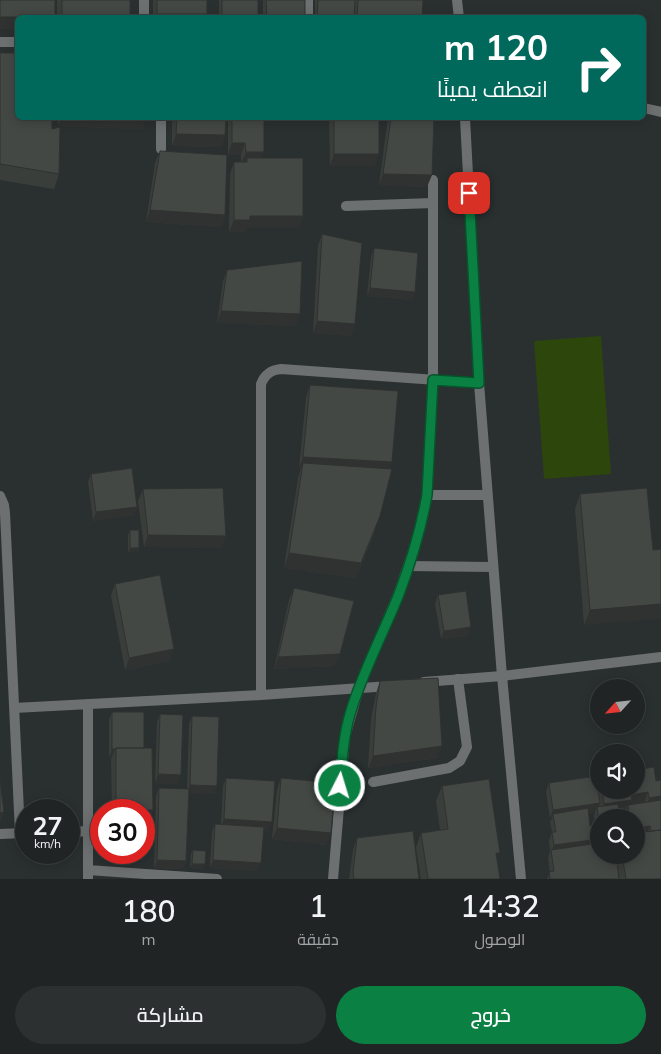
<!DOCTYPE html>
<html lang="ar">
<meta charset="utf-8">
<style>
:root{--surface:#202424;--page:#2d3031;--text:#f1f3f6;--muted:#a2a4a6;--line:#3d4141;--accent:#0b8043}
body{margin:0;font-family:Mulish,Cairo,sans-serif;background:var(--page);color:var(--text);direction:rtl;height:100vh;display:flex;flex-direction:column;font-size:19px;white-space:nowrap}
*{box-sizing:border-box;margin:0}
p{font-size:16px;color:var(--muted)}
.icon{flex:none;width:28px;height:28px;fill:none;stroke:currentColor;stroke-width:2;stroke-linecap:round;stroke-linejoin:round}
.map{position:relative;height:879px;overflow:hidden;direction:ltr}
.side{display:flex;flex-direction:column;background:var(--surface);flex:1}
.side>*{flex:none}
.banner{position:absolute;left:15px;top:15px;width:631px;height:105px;border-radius:8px;box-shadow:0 2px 12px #0003,0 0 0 1px var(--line);direction:rtl;background:#00695c;color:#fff;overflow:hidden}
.needle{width:32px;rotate:243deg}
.controls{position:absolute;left:590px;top:679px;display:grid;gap:10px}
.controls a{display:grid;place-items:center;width:55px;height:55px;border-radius:50%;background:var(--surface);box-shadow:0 2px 12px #0003,0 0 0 1px var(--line);font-size:25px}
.speed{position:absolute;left:15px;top:799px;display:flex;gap:10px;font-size:25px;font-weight:700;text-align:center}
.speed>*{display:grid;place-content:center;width:65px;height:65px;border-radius:50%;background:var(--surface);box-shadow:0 2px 12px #0003,0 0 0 1px var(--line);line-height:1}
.speed small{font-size:12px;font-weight:400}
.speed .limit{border:8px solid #d22;background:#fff;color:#111}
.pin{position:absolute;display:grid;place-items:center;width:42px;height:42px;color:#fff;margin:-21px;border-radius:10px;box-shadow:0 2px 8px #0006}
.me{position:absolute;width:55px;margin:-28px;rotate:5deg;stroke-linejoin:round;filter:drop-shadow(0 0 4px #0008)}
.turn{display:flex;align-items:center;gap:18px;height:105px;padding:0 15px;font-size:22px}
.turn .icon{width:65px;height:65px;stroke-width:2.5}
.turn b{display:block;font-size:35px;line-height:42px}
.eta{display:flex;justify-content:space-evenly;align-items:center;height:85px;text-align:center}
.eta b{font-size:30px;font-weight:600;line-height:35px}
.button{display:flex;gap:10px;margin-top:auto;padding:10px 15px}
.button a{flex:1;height:58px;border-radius:30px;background:var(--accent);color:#fff;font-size:20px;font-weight:600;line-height:58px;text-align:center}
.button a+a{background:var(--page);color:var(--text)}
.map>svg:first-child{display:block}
.pitch{fill:#2c460b}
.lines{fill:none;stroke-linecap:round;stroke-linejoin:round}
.service{stroke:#6d7071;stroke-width:10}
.minor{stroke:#6d7071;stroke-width:10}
.tertiary{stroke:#6d7071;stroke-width:10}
.wall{fill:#3a3e3b;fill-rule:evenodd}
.shaded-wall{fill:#2f3230}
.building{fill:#434845;stroke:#2f3230}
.route-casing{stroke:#07532c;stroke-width:12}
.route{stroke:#0b8043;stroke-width:9}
</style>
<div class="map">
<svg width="661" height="879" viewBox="0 0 661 879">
<rect width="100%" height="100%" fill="#2a3030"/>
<path class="pitch" d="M601 336 611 474 544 479 534 341Z"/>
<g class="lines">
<path class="service" d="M161 118V149
M373 782 449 768 460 761 467 747 458 679"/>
<path class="minor" d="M144 0V18
M308 18V0
M346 206 433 203
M0 496 4 505 5 513 20 833
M424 682 502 676 661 657
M261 695V384C265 374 271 370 281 369L479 383
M14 708 261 695 390 686
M69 832 88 831
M0 834 25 833
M88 870 217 879
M88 879V704
M333 879 345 737 359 688 399 592 408 566 417 538 427 495 433 380V180"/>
<path class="tertiary" d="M457 0 459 18
M0 42H18
M644 108 661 112
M465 118 479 383 502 676 521 879
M427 495H487
M408 566 493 567"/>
</g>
<path class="wall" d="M57 0H130V18H57Z
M153 0H207L206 18H153Z
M219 0H258V18H219Z
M263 0H305V18H263Z
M315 0H423L422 18H315Z
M0 53 52 129 59 174 54 189 0 180Z
M58 118H146L142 129 58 126Z
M172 118H226L225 135 221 147 172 146Z
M228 118H264L262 158 303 216 299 228H247L246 232H229L230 174 234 162H241V155H228Z
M329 118H379L375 166H330Z
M388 118H434L427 187 379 185Z
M160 151 225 215 221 227 146 222 155 163Z
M322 234 355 324 351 336 313 333 318 246Z
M374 248 415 292 412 300 367 296 371 257Z
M227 270 296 326 217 323 223 281Z
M310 385 390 468 375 531 356 578 284 568 298 478 301 469 299 468 306 397Z
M91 474 137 507 134 515 93 521 88 482Z
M143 489 222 548 144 547 138 501Z
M580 494 653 550 584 625 575 509Z
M130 530 139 548 138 552H128V535Z
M115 584 170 661 125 670 111 596Z
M294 588 335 666 274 669 289 600Z
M438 595 468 636 441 639 435 604Z
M380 681 442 746 437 758 368 768 371 719 376 693Z
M112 712 144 748 153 810 148 822 144 810H112L111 759 112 757H109V720Z
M160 714 178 784 155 783 157 722Z
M192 716 217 786 214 794 189 793 183 869 154 868 156 796 159 788 187 789 189 724Z
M654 767 661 879H547L550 872 548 859 550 851 549 841 552 832 550 822 552 818H550L546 792 549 783 597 782 599 777V790H636ZM645 801V802L630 804 631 803ZM626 808 625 813V816H620L619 810ZM595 812 594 816 595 826H590L588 813ZM599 818H636V855H599Z
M226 778 269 831 263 830 258 871 210 868 212 832 215 824H221L223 786Z
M281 778 331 833 326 845 272 839 277 790Z
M442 786 497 861 500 879H421L416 848 421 833 440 830 436 801Z
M357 838 419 879H349L353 850Z
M193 850 204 869 190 868 191 854Z"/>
<path class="shaded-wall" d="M157 14H207L206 18H156Z
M0 17H55V18H18V29H0Z
M61 118H146L142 129 58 126Z
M290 118H304V119L289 121Z
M176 134 225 135 221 147 172 146Z
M232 143H245L241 155H228Z
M246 152H264L260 164 247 158 245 164H241Z
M334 154H379L375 166H330Z
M383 174 432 175 427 187 379 185Z
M150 210 225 215 221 227 146 222Z
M250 216H303L299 228H247L246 232H229L234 220Z
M370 288 415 292 412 300 367 296Z
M221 311 300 314 296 326 217 323Z
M317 321 355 324 351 336 313 333Z
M303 457 392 462 387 474 303 463 301 469 299 468Z
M137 507 134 515 93 521 96 512Z
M380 516 356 578 284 568 289 553Z
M148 535 226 536 222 548 144 547Z
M130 548H139L138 552H128Z
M661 604V619L584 625 590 610Z
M471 627 468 636 441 639 444 631Z
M174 649 170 661 125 670 129 658Z
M340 654 335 666 274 669 278 657Z
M442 746 437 758 368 768 373 756Z
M112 749H115L112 757H109Z
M158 774 181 775 178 784 155 783Z
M190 785 217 786 214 794 187 793Z
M648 792 645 801 631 803 629 808 628 805 626 808 601 812 604 804 631 795Z
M661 796V804L646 806 649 798Z
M600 803 597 810V807L595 812 554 818 553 814 552 818H550L553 810Z
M144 810H153L148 822H144Z
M4 812 1 821H0V813Z
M224 819 272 822 269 831 221 828Z
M650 826 647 834 636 836V828Z
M277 828 331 833 326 845 272 839Z
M599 839V847L551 853 554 845Z
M496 853H500L494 868Z
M157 860 186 861 183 869 154 868Z
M213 860 261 863 258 871 210 868Z
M192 864H205L204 869 190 868Z"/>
<path class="building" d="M0 0H55V17H0Z
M62 0H130V18H62Z
M157 0H207V14H157Z
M222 0H258V18H222Z
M266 0H305V18H267Z
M318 0H355L354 18H317Z
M358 0H423L422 18H357Z
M0 53H18V118H52V129L60 127 59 174 0 164Z
M177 118H226L225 135 176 134Z
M232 118H264V152H246L245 143H232Z
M334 118H379V154H334Z
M391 118H434L432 175 383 174Z
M160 151 227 155 225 215 150 210Z
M247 158H303V216H250V220H234V162H247Z
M322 234 362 243 355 324 317 321Z
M374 248 418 253 415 292 370 288Z
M302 261 300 314 221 311 227 270Z
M310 385 398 391 392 462 303 457Z
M303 463 392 469 380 516 361 563 289 553Z
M132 468 137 507 96 512 91 474Z
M223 488 226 536 148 535 143 489Z
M647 488 653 550 661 549V604L590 610 580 494Z
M130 530H139V548H130Z
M160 575 174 649 129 658 115 584Z
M294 588 354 601 340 654 278 657Z
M466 591 471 627 444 631 438 595Z
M438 678 442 746 373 756 376 707 380 681Z
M112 712H144V748H116V749H112Z
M160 714 183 715 181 775 158 774Z
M192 716 219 717 217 786 190 785Z
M116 748H152L153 810H116Z
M654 767 656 781 661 780V796L649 798 648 792 631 795 632 800 604 804 602 790H636V770Z
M596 776 600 803 553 810 549 783Z
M226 778 275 781 272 822 224 819Z
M281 778 335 783 331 833 277 828Z
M489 779 500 853H496L500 879H428L421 833 448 829 442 786Z
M0 780 4 812 0 813Z
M159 788 189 789 186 861 157 860Z
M661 800V830L651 831 650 826 636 828V818H599V820L597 807 618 804 620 816 629 815 628 805Z
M588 808 590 826 599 825V839L554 845 552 832H556L553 814Z
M215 824 264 827 261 863 213 860Z
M661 830V879H626L622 855H636V833Z
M413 831 419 879H354L353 872 357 838Z
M599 843V855H617L618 861 617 862 619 879H550L549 872 554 871 551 850Z
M193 850 206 851 205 864H192Z"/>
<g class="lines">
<defs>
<path id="route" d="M340 786C342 762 343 738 350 714 362 673 383 634 399 594 411 562 421 529 427 495L433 380 479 383 469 193"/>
</defs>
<use href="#route" class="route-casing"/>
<use href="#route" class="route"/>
</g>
</svg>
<div class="controls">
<a><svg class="needle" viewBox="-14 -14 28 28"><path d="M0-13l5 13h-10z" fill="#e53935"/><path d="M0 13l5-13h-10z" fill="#a2a4a6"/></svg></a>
<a><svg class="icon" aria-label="sound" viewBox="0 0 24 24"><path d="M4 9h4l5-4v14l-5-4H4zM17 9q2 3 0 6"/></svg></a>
<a><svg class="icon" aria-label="search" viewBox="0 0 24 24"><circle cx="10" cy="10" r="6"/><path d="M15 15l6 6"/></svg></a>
</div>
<div class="speed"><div>27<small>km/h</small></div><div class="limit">30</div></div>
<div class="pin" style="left:469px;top:193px;background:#d93025"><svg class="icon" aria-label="arrive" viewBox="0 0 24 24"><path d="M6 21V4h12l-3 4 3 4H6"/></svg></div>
<svg class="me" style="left:340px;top:786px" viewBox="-20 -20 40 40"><circle r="17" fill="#0b8043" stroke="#fff" stroke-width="3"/><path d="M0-11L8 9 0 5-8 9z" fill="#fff"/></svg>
<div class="banner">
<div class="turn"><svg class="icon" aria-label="right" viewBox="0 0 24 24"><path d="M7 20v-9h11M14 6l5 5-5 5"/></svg><div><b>120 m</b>انعطف يمينًا</div></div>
</div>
</div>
<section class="side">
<div class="eta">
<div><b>14:32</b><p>الوصول</p></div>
<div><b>1</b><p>دقيقة</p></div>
<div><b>180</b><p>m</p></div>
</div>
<div class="button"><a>خروج</a><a>مشاركة</a></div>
</section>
